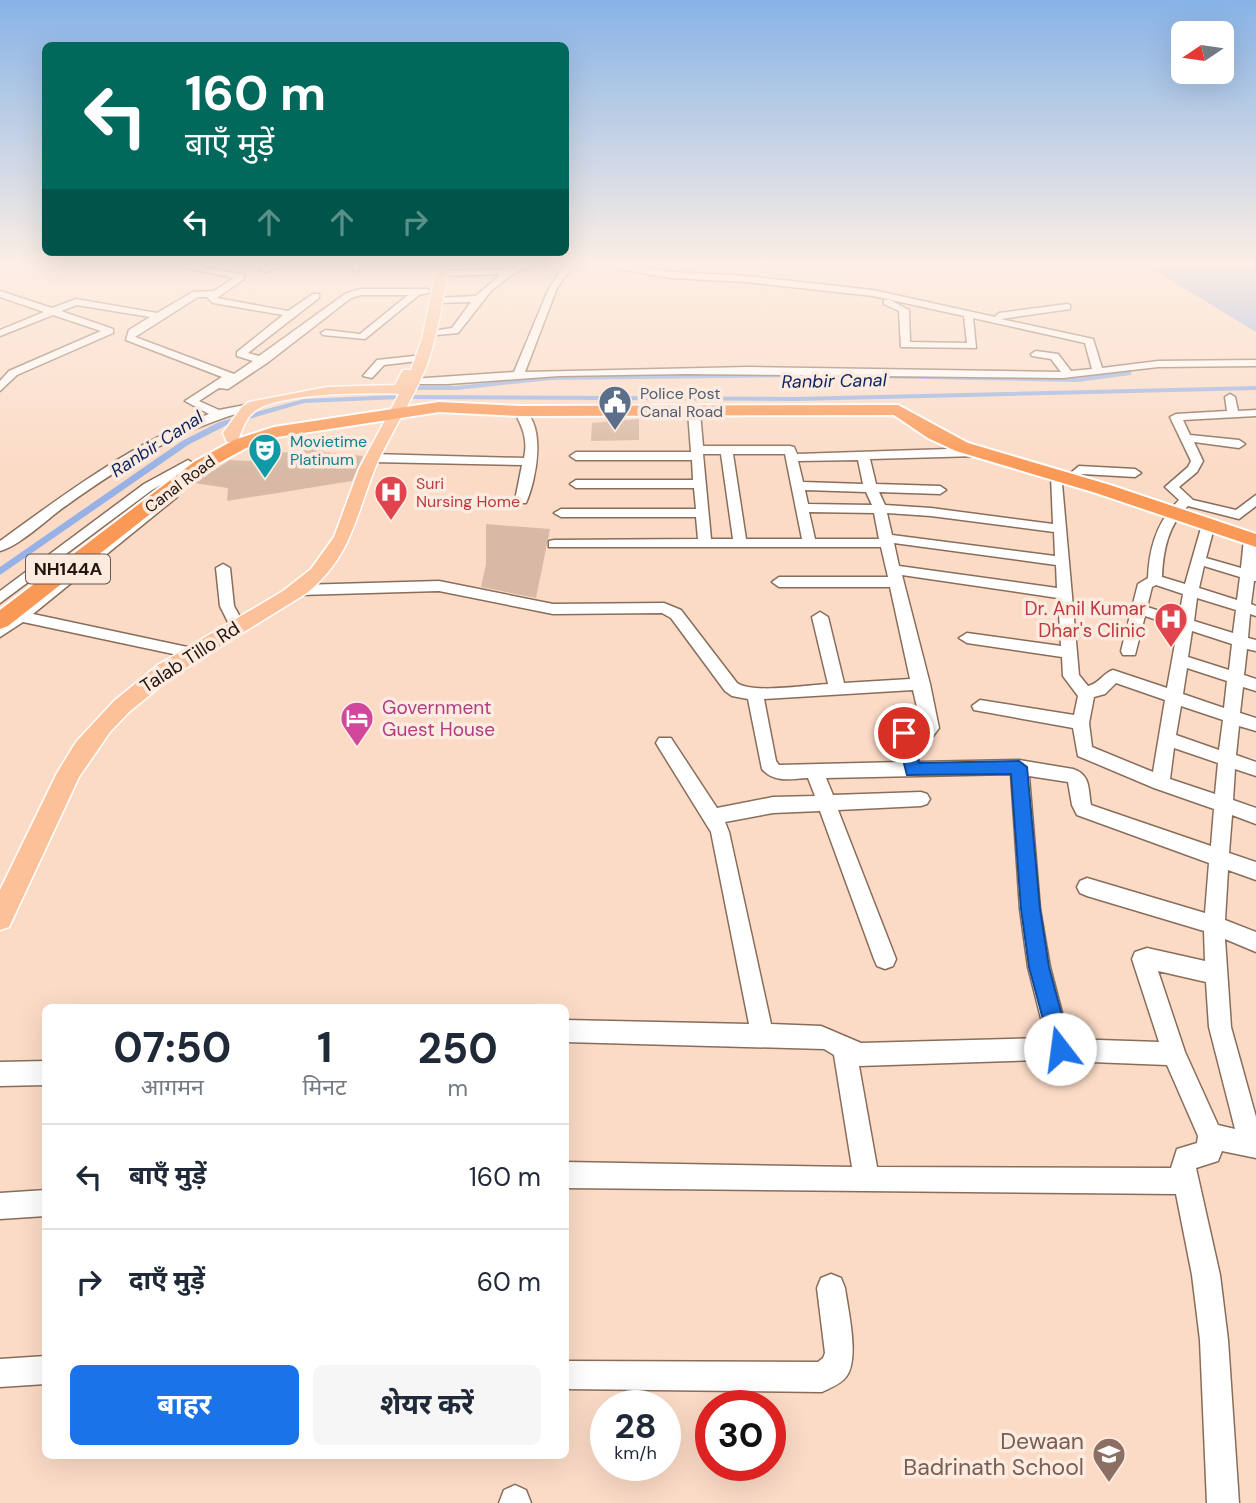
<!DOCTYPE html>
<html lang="hi">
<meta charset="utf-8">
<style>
:root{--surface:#fff;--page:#f6f6f7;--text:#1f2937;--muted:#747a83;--line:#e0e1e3;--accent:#1a73e8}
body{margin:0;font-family:"DM Sans","Noto Sans Devanagari",sans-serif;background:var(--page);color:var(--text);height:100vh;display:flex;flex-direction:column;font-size:26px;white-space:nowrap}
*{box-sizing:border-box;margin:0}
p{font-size:23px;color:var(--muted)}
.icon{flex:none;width:38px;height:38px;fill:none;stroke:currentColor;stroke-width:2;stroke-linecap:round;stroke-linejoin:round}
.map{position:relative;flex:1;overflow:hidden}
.side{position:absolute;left:42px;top:1004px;width:527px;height:455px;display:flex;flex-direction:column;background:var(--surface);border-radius:10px;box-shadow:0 7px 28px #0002}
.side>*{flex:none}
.banner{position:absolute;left:42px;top:42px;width:527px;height:214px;border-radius:10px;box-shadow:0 7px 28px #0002;background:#00695c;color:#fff;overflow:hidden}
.needle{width:46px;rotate:257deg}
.fabs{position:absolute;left:1171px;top:21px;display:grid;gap:14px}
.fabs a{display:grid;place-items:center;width:63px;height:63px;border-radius:10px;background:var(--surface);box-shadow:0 7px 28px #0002;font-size:35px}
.speed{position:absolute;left:590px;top:1390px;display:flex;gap:14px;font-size:35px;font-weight:700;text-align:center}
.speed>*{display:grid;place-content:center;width:91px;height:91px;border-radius:50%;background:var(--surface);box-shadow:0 7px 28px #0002;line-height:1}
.speed small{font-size:18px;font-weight:400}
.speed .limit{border:10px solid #d22;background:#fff;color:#111}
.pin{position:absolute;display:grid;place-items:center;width:60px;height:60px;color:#fff;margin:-30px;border:4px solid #fff;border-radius:50%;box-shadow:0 2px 7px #0007}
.me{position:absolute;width:77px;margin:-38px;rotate:345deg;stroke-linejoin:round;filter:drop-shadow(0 0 5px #0008)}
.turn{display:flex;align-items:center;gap:24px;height:147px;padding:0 28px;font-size:32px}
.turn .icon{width:91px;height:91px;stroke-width:2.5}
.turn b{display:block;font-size:49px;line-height:60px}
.lanes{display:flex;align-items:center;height:66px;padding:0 28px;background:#0003;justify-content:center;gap:35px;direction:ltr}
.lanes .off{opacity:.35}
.eta{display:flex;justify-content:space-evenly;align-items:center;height:119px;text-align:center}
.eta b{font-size:42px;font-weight:700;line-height:49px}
.cta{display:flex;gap:14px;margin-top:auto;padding:14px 28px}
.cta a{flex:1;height:80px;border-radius:10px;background:var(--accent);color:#fff;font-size:28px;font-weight:700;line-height:80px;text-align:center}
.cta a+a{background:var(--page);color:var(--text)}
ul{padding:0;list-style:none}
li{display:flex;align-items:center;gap:21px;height:105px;padding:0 28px;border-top:2px solid var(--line)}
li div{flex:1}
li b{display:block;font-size:26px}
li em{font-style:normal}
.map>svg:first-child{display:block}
.water{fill:#96b1e5}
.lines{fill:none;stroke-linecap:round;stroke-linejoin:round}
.canal{fill:#96b1e5;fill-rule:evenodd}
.building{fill:#d7b9a5}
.minor-casing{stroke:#886d5a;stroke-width:3}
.major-casing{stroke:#fff;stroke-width:3}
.highway-casing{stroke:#fff;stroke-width:4}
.minor{fill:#fff;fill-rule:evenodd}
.major{fill:#fcc199;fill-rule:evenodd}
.highway{fill:#fa9855;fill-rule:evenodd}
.route{fill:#1a73e8;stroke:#114b97;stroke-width:2}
.labels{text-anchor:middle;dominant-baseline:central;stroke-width:7;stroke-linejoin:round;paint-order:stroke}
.far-service-label{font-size:16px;fill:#4e5e75;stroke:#feebdf;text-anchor:start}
.far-culture-label{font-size:16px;fill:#0d838f;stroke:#feebdf;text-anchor:start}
.far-health-label{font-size:16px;fill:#be3a42;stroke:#feebdf;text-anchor:start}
.far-street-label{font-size:16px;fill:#22170f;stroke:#feebdf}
.far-water-label{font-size:18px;font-style:italic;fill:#0b235f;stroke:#feebdf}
.shield{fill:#feebdf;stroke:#64574d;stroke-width:2}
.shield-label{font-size:18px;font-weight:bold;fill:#22170f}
.health-label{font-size:19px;fill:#be3a42;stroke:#feebdf;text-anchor:end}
.street-label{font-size:19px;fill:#22170f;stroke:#feebdf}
.hotel-label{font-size:19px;fill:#b23c85;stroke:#feebdf;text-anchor:start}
.near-education-label{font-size:23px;fill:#785e54;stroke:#feebdf;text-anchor:end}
</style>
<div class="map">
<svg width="1256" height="1503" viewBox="0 0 1256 1503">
<rect width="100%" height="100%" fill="#fbdbc6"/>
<path class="water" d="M1141 262H1256V332Z"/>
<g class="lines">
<path class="canal" d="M1128 371H1131V375L1078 382 866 378 862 376 866 374 1078 378Z
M795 373H798V377L551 380 456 390H414L410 388 414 386H456L551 376Z
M1256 386V390L795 401 412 399 408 397 412 395 795 397Z
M397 395 401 397 400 399 304 403 225 426 188 445 0 575V567L182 441 219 422 304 399Z"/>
</g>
<path class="building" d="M639 419V440L591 441 592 423Z
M307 448H325L323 452 363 456 352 481 227 501 228 488 194 483 230 460 250 461 259 451 298 453Z
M486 524 550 529 536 598 481 587 486 564Z"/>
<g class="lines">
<defs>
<path id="minor" d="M160 262H175L244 275V279L217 298 288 311 313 294H319V298L248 353 259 356 345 294 360 289H427L432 292 419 295 365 339 323 335 321 333 326 330 360 334 408 295H361L351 298 267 363 228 389 219 388 199 401 219 410 250 404 254 405V409C184 426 125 464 67 505 49 517 20 546 0 551V541C66 493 133 443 209 414L185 401 222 377 126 340 129 330 150 317 77 305 61 311 113 329V333L17 375 0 391V381L9 371 101 331 53 315 0 336V330L44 312 0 297V291L52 308 76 299 157 313 193 292 214 291 234 278ZM198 297H207L213 303 283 315 237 352V356L253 361 234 374 135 337Z
M278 262H289L266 272 259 270Z
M357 262H365L357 272 353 269Z
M526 262H536L511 275 491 291 458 333 426 336V332L452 328 471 302 438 303 435 302V298L476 296 501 274 442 276 439 271 510 269Z
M567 262H575L557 288 525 372 748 367 1061 372 1051 359 1032 356 1031 354 1036 351 1058 354 1071 371 1092 369 1085 343 973 318 976 348 901 347 899 311 884 304V300H890L909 310 910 342 967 343 964 316 873 296 746 282 671 278 596 265 592 262H608L671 272 746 276 873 290 995 317 999 313 1067 304 1070 305V309L1001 319 1093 339 1102 368 1158 361 1256 360V366L1158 367 1063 378 685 374 559 376 448 384H407V380L411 379 514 372 549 288Z
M414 356 419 359 418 361 384 365 372 378 363 376 377 360Z
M1230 394 1235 397 1238 411 1256 410V416L1183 420 1190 435 1239 440 1245 444 1239 448 1194 442 1203 461 1197 472 1179 487 1193 500 1236 510 1256 495V506L1239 519 1188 506C1168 525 1163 551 1162 577L1185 584 1203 521H1213L1215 524 1206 558 1241 568 1244 539 1251 535 1256 536V581H1254L1251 604 1256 606V616L1250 614 1248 638 1256 640V651L1247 649 1244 675 1256 679V691L1243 687 1240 713 1256 718V731L1239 726 1236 755 1256 762V776L1235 769 1233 800 1256 808V824L1232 815 1229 853 1256 862V880L1228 870 1225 920 1256 932V952L1225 939 1231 1027 1256 1117V1158L1222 1151 1218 1161 1196 1168 1220 1275 1228 1340 1239 1503H1207L1200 1340 1192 1275 1176 1194 565 1188V1162L852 1167 834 1055 824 1049 565 1042V1020L749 1024 711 832 659 748 656 743 659 738H671L717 808 773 797 815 796 808 778C791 779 774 783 762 769L748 699 732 696 725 691 671 618 662 613 553 614 439 591 300 595 293 590 300 585 439 581 553 604 664 603 681 610 737 683C753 694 807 685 828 684L812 617 820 612 828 617 844 683 910 679 890 587H779L772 582 779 577H888L881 547H549V541L554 540 698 539 696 517H561L554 513 561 509H696L694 488H576L570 484 576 480H693L692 460H576L570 456 576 452H691L688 412 694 409 700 412 703 446H790L794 447 797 454 978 448 984 452 978 456 870 459 876 484 940 486 946 490 940 494 879 492 885 505 931 508 1053 524 1051 475 1057 471 1061 472 1079 675 1088 686C1099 684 1103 673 1113 670L1167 688 1178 627 1145 616 1135 655H1123L1121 651 1138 584 1148 578C1149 548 1157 521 1179 500L1165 487 1188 467 1191 461 1170 417 1176 414 1227 411 1225 397ZM703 454H721L733 539H711ZM733 454H785L802 539H746ZM858 460 863 484 803 482 798 461ZM805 490 866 492 872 505 808 504ZM809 512 874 513 879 539H815ZM887 513 931 516 1054 532 1055 556 892 535ZM894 543 1056 565 1057 588 899 566ZM1204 566 1240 577 1237 600 1199 588ZM902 575 1058 598 1061 646 967 633 959 638 967 643 1062 657 1063 676 1078 696 1074 715 980 700 972 706 974 710 1073 728 1078 756 1154 788 1214 809 1211 846 1091 805C1088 789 1091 775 1073 769L1019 760 919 762 912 738 933 736 939 728 930 684ZM1156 585 1183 594 1179 617 1147 607 1152 587ZM1197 598 1236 610 1233 633 1194 621ZM1192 631 1232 644 1229 670 1188 657ZM1187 668 1227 681 1224 708 1183 694ZM1116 683 1165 700 1153 772 1092 747 1089 723 1094 697 1105 694ZM913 690 921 725 902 727 894 735 901 762 779 765 776 761 764 699ZM1181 706 1223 720 1219 750 1176 735ZM1174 748 1218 763 1215 794 1170 779ZM1011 774 1020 909 1028 967 1046 1038 861 1043 821 1026 771 1024 729 832 725 822 773 813 820 811 874 959 877 966 885 969 893 966 896 959 838 810 921 806 927 804 930 799 927 794 921 792 833 795 826 778ZM1029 776 1068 782 1072 805 1077 815 1209 863 1205 913 1087 878 1080 881 1077 887 1080 893 1087 896 1204 931 1205 961 1147 948 1135 952 1132 959 1159 1042 1069 1039 1050 967 1040 909ZM1158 971 1206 982 1209 1027 1235 1129 1218 1125 1185 1052ZM1040 1060 1167 1065 1198 1136 1197 1143 1177 1149 1171 1168 877 1167 859 1066Z
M520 408C548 421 536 481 526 503H516L515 500 522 465 372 462 366 458 372 454 524 458C528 440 523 428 514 411Z
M188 460 194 464 192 467 152 490 0 603V591L144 484Z
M1079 466 1135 469 1141 473 1135 477 1082 474 1075 482H1067V476Z
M172 490 178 494 177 497 33 614 192 648 198 649 200 653 198 657 192 658 23 622 0 637V624Z
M223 564 230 568 234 606 245 626 237 631 232 630 220 606 216 568Z
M46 1061V1085L0 1086V1062Z
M46 1190V1216L0 1219V1193Z
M831 1274 841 1278 845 1288C848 1310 860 1359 846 1377 841 1384 830 1388 822 1392L565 1389V1361L818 1362 823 1358 825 1353 817 1288 821 1278Z
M46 1356V1384L0 1387V1359Z
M515 1485 526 1490 531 1503H499L504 1490Z"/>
<path id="major" d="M438 262H450C442 297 439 333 426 367 412 402 390 433 375 468 355 518 351 557 307 593L173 676 129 712 110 732 79 777 9 927 0 930V890L57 773 76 742 114 701 158 665 283 591 311 569 334 537 359 469 399 394C369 392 278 393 255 411 244 419 242 432 237 442H227L223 433 242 407 249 402 327 387 395 385 403 370H411L422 339Z"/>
<path id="highway" d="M439 402 520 406 898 405 968 443 1110 485 1256 534V547L1096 493 956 451 928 438 894 415 520 416 439 412 277 437 246 448 206 470 8 626 0 629V610L194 462 234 440 274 427Z"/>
</defs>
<use href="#minor" class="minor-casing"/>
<use href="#major" class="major-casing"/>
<use href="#highway" class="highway-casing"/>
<use href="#minor" class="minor"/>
<use href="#major" class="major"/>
<use href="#highway" class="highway"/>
</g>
<linearGradient id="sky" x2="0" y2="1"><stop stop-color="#87b3e7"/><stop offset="0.56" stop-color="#fdefe5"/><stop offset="1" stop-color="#fdefe5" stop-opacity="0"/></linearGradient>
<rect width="1256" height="472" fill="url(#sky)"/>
<path class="route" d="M904 727 912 733 919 763 1019 761 1027 767 1040 909 1049 967 1071 1049 1068 1057 1060 1060 1053 1057 1029 967 1021 909 1011 774 907 775 896 733Z"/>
<defs>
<symbol id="civic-pin" viewBox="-11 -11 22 30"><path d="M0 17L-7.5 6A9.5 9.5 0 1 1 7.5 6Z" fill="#5c6f8a" stroke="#feebdf"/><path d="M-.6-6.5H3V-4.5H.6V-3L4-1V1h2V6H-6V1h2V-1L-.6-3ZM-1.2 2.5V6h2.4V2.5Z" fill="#fff"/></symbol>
<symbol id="theatre-pin" viewBox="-11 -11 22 30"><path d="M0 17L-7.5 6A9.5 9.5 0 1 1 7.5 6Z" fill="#0f9aa8" stroke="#feebdf"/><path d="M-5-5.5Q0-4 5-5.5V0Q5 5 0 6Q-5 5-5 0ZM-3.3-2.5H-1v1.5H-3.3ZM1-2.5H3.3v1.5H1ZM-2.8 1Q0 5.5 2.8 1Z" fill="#fff"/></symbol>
<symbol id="hospital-pin" viewBox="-11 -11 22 30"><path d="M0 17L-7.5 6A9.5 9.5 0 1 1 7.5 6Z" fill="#e0444e" stroke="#feebdf"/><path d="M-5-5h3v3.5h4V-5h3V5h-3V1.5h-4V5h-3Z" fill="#fff"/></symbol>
<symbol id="hotel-pin" viewBox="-11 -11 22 30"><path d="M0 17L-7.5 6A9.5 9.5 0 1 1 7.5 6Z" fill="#d1479c" stroke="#feebdf"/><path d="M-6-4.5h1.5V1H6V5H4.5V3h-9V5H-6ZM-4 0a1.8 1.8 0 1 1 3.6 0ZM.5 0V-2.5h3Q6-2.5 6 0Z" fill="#fff"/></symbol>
<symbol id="school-pin" viewBox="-11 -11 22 30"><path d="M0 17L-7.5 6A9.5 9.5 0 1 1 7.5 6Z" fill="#8d6e63" stroke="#feebdf"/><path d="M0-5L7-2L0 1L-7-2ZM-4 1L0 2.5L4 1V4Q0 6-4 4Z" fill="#fff"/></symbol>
</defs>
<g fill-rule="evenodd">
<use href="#civic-pin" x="596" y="383" width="38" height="52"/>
<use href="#theatre-pin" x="246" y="431" width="38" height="52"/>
<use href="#hospital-pin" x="372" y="473" width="38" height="52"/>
<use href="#hospital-pin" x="1152" y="600" width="38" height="52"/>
<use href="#hotel-pin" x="338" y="699" width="38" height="52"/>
<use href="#school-pin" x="1090" y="1435" width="38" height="52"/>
</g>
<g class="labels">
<g class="far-service-label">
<text x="640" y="393">Police Post<tspan x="640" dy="18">Canal Road</tspan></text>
</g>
<g class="far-culture-label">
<text x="290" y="441">Movietime<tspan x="290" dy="18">Platinum</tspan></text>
</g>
<g class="far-health-label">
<text x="416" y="483">Suri<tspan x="416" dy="18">Nursing Home</tspan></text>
</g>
<g class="far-street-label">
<text transform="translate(180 484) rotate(-37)">Canal Road</text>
</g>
<g class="far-water-label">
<text transform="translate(834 381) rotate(-1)">Ranbir Canal</text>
<text transform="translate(157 444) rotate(-33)">Ranbir Canal</text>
</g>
<rect class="shield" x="26" y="554.5" width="84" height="29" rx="5"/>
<g class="shield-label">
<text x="68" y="569">NH144A</text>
</g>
<g class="health-label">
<text x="1146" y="608">Dr. Anil Kumar<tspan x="1146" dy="22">Dhar's Clinic</tspan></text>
</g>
<g class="street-label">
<text transform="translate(190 657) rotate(-33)">Talab Tillo Rd</text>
</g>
<g class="hotel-label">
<text x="382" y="707">Government<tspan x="382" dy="22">Guest House</tspan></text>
</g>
<g class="near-education-label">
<text x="1084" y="1441">Dewaan<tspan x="1084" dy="26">Badrinath School</tspan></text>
</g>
</g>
</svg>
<div class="fabs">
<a><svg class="needle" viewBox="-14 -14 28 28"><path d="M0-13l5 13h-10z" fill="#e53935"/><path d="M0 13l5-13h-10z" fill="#747a83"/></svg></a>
</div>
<div class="speed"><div>28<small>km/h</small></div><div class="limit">30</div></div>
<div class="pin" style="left:904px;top:733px;background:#d93025"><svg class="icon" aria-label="arrive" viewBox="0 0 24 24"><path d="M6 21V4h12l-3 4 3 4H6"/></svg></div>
<svg class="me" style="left:1060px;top:1049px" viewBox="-20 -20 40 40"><circle r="19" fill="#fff"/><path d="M0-13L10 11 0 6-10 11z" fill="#1a73e8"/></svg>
<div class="banner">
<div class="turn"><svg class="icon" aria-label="left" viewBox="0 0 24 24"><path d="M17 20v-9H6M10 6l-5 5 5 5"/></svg><div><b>160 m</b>बाएँ मुड़ें</div></div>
<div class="lanes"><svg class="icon" aria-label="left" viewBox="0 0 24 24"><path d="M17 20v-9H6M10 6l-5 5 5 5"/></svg><svg class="icon off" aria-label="ahead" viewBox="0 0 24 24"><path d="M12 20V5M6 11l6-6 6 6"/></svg><svg class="icon off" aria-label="ahead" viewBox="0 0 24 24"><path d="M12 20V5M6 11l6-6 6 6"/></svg><svg class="icon off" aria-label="right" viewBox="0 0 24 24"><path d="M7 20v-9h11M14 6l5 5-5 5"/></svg></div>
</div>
<section class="side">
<div class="eta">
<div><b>07:50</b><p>आगमन</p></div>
<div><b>1</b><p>मिनट</p></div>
<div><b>250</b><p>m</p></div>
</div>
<ul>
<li><svg class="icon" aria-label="left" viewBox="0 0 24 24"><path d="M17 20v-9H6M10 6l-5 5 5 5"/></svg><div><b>बाएँ मुड़ें</b></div><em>160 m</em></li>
<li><svg class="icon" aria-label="right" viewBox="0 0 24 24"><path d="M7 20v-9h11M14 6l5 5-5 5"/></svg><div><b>दाएँ मुड़ें</b></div><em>60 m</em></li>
</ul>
<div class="cta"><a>बाहर</a><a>शेयर करें</a></div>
</section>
</div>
